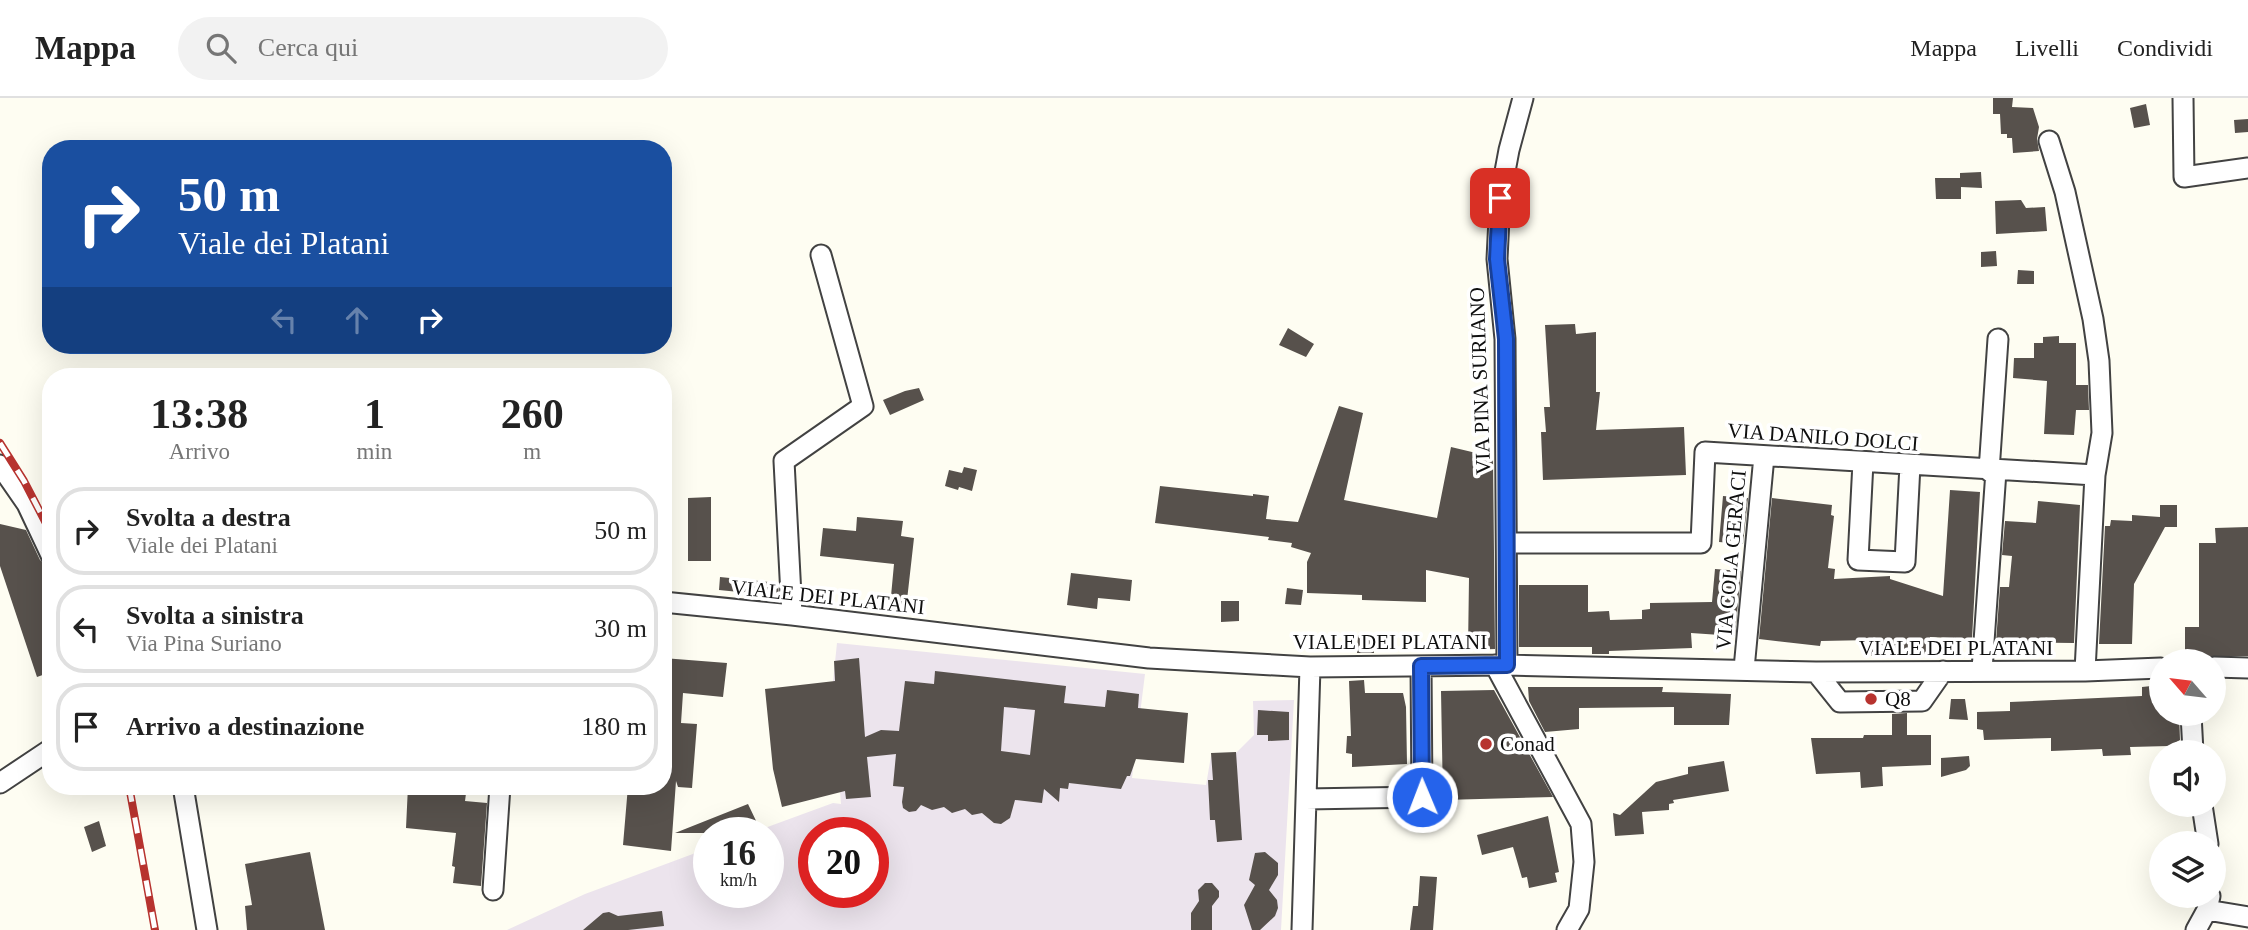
<!DOCTYPE html>
<html lang="it">
<style>
:root{--surface:#fff;--page:#f2f2f2;--text:#222;--muted:#767676;--line:#e0e0e0}
body{margin:0;font-family:"Times New Roman",serif;background:var(--page);color:var(--text);height:100vh;display:flex;flex-direction:column;font-size:26px;white-space:nowrap}
*{box-sizing:border-box;margin:0}
p{font-size:23px;color:var(--muted)}
.icon{flex:none;width:38px;height:38px;fill:none;stroke:currentColor;stroke-width:2;stroke-linecap:round;stroke-linejoin:round}
.map{position:relative;flex:1;overflow:hidden}
.panel{position:absolute;left:42px;top:270px;width:630px;height:427px;display:flex;flex-direction:column;background:var(--surface);border-radius:28px;box-shadow:0 7px 28px #0002}
.panel>*{flex:none}
.hud{position:absolute;left:42px;top:42px;width:630px;height:214px;border-radius:28px;box-shadow:0 7px 28px #0002;background:#1a4fa0;color:#fff;overflow:hidden}
.needle{width:46px;rotate:298deg}
.buttons{position:absolute;left:2149px;top:551px;display:grid;gap:14px}
.buttons a{display:grid;place-items:center;width:77px;height:77px;border-radius:50%;background:var(--surface);box-shadow:0 7px 28px #0002;font-size:35px}
.speed{position:absolute;left:693px;top:719px;display:flex;gap:14px;font-size:35px;font-weight:700;text-align:center}
.speed>*{display:grid;place-content:center;width:91px;height:91px;border-radius:50%;background:var(--surface);box-shadow:0 7px 28px #0002;line-height:1}
.speed small{font-size:18px;font-weight:400}
.speed .limit{border:10px solid #d22;background:#fff;color:#111}
.pin{position:absolute;display:grid;place-items:center;width:60px;height:60px;color:#fff;margin:-30px;border-radius:14px;box-shadow:0 4px 10px #0006}
.me{position:absolute;width:77px;margin:-38px;rotate:359deg;stroke-linejoin:round;filter:drop-shadow(0 0 5px #0008)}
.turn{display:flex;align-items:center;gap:24px;height:147px;padding:0 21px;font-size:32px}
.turn .icon{width:91px;height:91px;stroke-width:2.5}
.turn b{display:block;font-size:49px;line-height:60px}
.lanes{display:flex;align-items:center;height:66px;padding:0 21px;background:#0003;justify-content:center;gap:35px;direction:ltr}
.lanes .off{opacity:.35}
.eta{display:flex;justify-content:space-evenly;align-items:center;height:119px;text-align:center}
.eta b{font-size:42px;font-weight:700;line-height:49px}
ul{padding:0;list-style:none}
li{display:flex;align-items:center;gap:21px;height:88px;margin:0 14px 10px;padding:0 7px;border:4px solid var(--line);border-radius:28px}
li div{flex:1}
li b{display:block;font-size:26px}
li em{font-style:normal}
header{display:flex;align-items:center;gap:42px;box-sizing:border-box;height:98px;padding:0 35px;background:var(--surface);border-bottom:2px solid var(--line)}
header strong{font-size:33px}
nav{display:flex;gap:38px;margin-inline-start:auto;font-size:24px}
.search{width:490px;height:63px;background:var(--page);display:flex;align-items:center;gap:18px;box-sizing:border-box;padding:0 24px;border-radius:38px;color:var(--muted);font-size:26px}
.map>svg:first-child{display:block}
.industrial{fill:#ece4ed;fill-rule:evenodd}
.building{fill:#57514c;fill-rule:evenodd}
.lines{fill:none;stroke-linecap:round;stroke-linejoin:round}
.minor-casing{stroke:#424242;stroke-width:23}
.minor{stroke:#fff;stroke-width:19}
.rail-casing{stroke:#b7332f;stroke-width:8}
.rail{stroke:#fff;stroke-width:5;stroke-dasharray:16;stroke-linecap:butt}
.route-casing{stroke:#184099;stroke-width:18}
.route{stroke:#2563eb;stroke-width:12}
.poi-dot{fill:#b7332f;stroke:#fff;stroke-width:2.5}
.labels{text-anchor:middle;dominant-baseline:central;stroke-width:7;stroke-linejoin:round;paint-order:stroke}
.street-label{font-size:21px;fill:#0f0f0f;stroke:#fff}
.poi-label{font-size:21px;fill:#0f0f0f;stroke:#fff;text-anchor:start}
</style>
<header>
<strong>Mappa</strong>
<div class="search"><svg class="icon" aria-label="search" viewBox="0 0 24 24"><circle cx="10" cy="10" r="6"/><path d="M15 15l6 6"/></svg>Cerca qui</div>
<nav><a>Mappa</a><a>Livelli</a><a>Condividi</a></nav>
</header>
<div class="map">
<svg width="2248" height="832" viewBox="0 0 2248 832">
<rect width="100%" height="100%" fill="#fefdf2"/>
<path class="industrial" d="M837 545 1145 576 1132 680 1206 687 1211 658 1235 656 1254 637 1253 603 1294 602 1281 832H507L585 796 709 750V794H768V735H751L833 705 841 706 832 593ZM814 735H873V794H814Z"/>
<path class="building" d="M1993 0H2013L2012 9 2033 10 2039 29 2037 41 2039 53 2013 55 2012 40H2007V36H2001L2000 16H1993Z
M2146 6 2150 27 2134 30 2130 10Z
M2248 21V34L2235 35 2234 22Z
M1981 74 1982 90 1961 89V101H1936L1935 80H1960V75Z
M2021 102 2026 110 2045 109 2047 133 1996 136 1995 103Z
M1996 153 1997 168 1981 169V154Z
M2018 172 2034 173V186H2017Z
M1575 226 1576 236 1596 234V294H1600L1596 332 1684 329 1686 377 1543 382 1541 334H1546L1544 309H1550L1545 227Z
M1288 230 1314 246 1306 259 1279 247Z
M2059 238V245H2076V287H2088L2089 312H2076L2074 337 2044 336 2047 283 2013 280 2014 260H2034V245H2043V239Z
M919 290 924 302 890 317 883 302 905 293Z
M1339 308 1363 315 1344 402 1437 420 1451 349 1493 359 1495 551 1468 552 1469 480 1426 472V504L1362 502V497L1307 495V464L1311 455 1291 449 1292 445 1268 442 1269 439 1155 425 1160 388 1253 398V396L1269 398 1266 421 1298 424Z
M964 369 977 372 972 393 959 389 958 392 945 388 949 372 962 375Z
M1950 392 1980 394 1972 541 1930 539V556L1871 558V542L1821 543 1820 548 1759 541 1772 400 1832 407 1831 417 1834 418 1828 470 1835 471 1834 481 1890 478V481L1943 498Z
M1723 398 1748 400 1743 446 1719 444Z
M711 399V463H688V400Z
M2038 403 2080 407 2074 545 1996 544 2000 489H2009L2012 458 2002 457 2005 423 2036 425Z
M2160 407H2177V429H2165L2134 486 2132 546H2099L2105 428H2110L2111 422 2132 423V417L2160 419Z
M857 419 903 423 901 438 914 440 906 511 890 509 894 466 820 458 823 430 856 433Z
M0 426 26 432 40 462 47 468 51 476V574L37 579 0 468Z
M2248 429V558H2199V556H2185V529H2199V445H2216L2215 430Z
M1715 471 1741 473 1735 538 1691 535 1692 550 1609 553V556H1592V549H1519V487H1588V514L1609 513 1610 522 1642 521V512L1650 511V505L1712 504Z
M1071 475 1132 482 1130 503 1098 500 1097 511 1067 507Z
M720 479 778 485 779 498 719 492Z
M1287 490 1303 492 1301 507 1285 506Z
M1221 503H1239V523L1221 524Z
M1358 537H1374V555H1357Z
M663 560 727 565 723 599 683 595 681 625 697 626 692 690 678 689 676 683 671 753 623 747 628 688H663Z
M859 560 865 639 881 632 899 633 905 583 934 586 935 573 1066 588 1064 605 1105 609 1107 592 1139 596 1138 610 1188 615 1184 665 1136 661 1130 678H1127L1121 691 1069 685 1068 691 1060 690 1059 704 1044 691 1042 705 1015 702 1010 720 1001 726 994 725 982 715 972 717 965 711 952 715 944 709 932 712 921 707 916 713 909 714 903 710 902 704 904 689 893 688 896 656 867 659 871 699 846 701 845 693 782 709 773 671 765 591 835 583 834 563ZM1004 609 1035 612 1030 657 1001 653Z
M1364 582 1365 595H1403L1406 609 1407 666 1352 669V656L1346 655 1347 638H1351L1349 583Z
M2161 587V616H2179L2180 642 2169 648 2130 649 2131 657 2103 658 2102 651 2051 653V640L1984 642 1983 632 1977 631V614L2010 613V604L2142 598V589Z
M1528 589H1663L1662 594 1731 596 1729 627H1674V609L1579 610V631L1545 634 1529 603Z
M1494 592 1553 699 1443 702 1441 593Z
M1951 601H1965L1968 622 1949 621Z
M1258 612 1289 614V642L1268 643V637H1257Z
M1907 615V637H1931V667L1882 669 1883 688 1861 690 1860 674 1816 676 1811 640H1863L1864 637H1892V616Z
M1236 654 1242 742 1217 744 1215 722H1210L1208 682H1213L1211 655Z
M1969 658 1970 668 1966 672 1941 679V660Z
M1724 663 1729 693 1673 702 1674 705 1669 706V712L1642 714 1644 736 1615 738 1613 715 1620 717 1656 684 1688 676V669Z
M408 688H467L465 703 487 705 481 788 453 785 455 769 452 768 456 735 406 730Z
M748 706 759 729 743 735H675Z
M1548 718 1559 774 1555 775 1557 784 1529 790 1527 779 1522 780 1513 749 1482 757 1477 737Z
M99 723 106 748 92 754 84 729Z
M310 754 325 832H247L245 808 252 807 245 766Z
M1265 754 1278 765V777L1269 792 1277 802 1278 810 1275 818 1260 832H1252L1244 807 1255 787 1249 782 1255 755Z
M1420 778 1437 779 1433 832H1410L1413 808H1418Z
M1205 785H1212L1219 793V799L1212 808V832H1191V815L1199 803 1198 792Z
M662 813 664 828 628 832H583L603 815 609 814 618 818Z"/>
<g class="lines">
<defs>
<path id="minor" d="M2183 0 2184 79 2248 70
M2049 43 2065 94 2093 221 2099 263 2102 335 2095 377 2085 573
M1863 364 1858 462 1905 464 1910 367
M0 367 27 406 51 457
M1989 373 1998 241
M1508 445H1701L1705 354 2095 377
M663 504 792 517 1149 560 1310 569 1507 567 1816 574 2085 573 2161 570
M792 517 784 363 863 308 821 157
M1495 567 1581 726 1584 764 1579 811 1567 832
M1507 567 1505 241 1497 161 1500 100 1509 52 1523 0
M2214 569 2248 570
M1744 571 1764 358
M1982 572 1996 373
M1816 574 1840 604 1922 603 1943 573
M2191 616 2193 654
M0 685 51 651
M183 688 207 832
M1306 701 1422 699 1421 568
M2202 707 2208 746
M493 792 500 688
M2207 812 2248 819
M1302 832 1310 569
M2196 832 2207 812 2210 798"/>
</defs>
<use href="#minor" class="minor-casing"/>
<use href="#minor" class="minor"/>
<defs>
<path id="rail" d="M0 345 24 383 51 435
M129 688 155 832"/>
</defs>
<use href="#rail" class="rail-casing"/>
<use href="#rail" class="rail"/>
</g>
<g class="lines">
<defs>
<path id="route" d="M1422 699 1421 568 1507 567 1506 241 1497 161 1500 100"/>
</defs>
<use href="#route" class="route-casing"/>
<use href="#route" class="route"/>
</g>
<g class="poi-dot">
<circle cx="1871" cy="601" r="7"/>
<circle cx="1486" cy="646" r="7"/>
</g>
<g class="labels">
<g class="street-label">
<text transform="translate(1480 283) rotate(-92)">VIA PINA SURIANO</text>
<text transform="translate(1823 339) rotate(4)">VIA DANILO DOLCI</text>
<text transform="translate(1731 462) rotate(-85)">VIA COLA GERACI</text>
<text transform="translate(828 499) rotate(6)">VIALE DEI PLATANI</text>
<text x="1390" y="544">VIALE DEI PLATANI</text>
<text x="1956" y="550">VIALE DEI PLATANI</text>
</g>
<g class="poi-label">
<text x="1885" y="601">Q8</text>
<text x="1500" y="646">Conad</text>
</g>
</g>
</svg>
<div class="buttons">
<a><svg class="needle" viewBox="-14 -14 28 28"><path d="M0-13l5 13h-10z" fill="#e53935"/><path d="M0 13l5-13h-10z" fill="#767676"/></svg></a>
<a><svg class="icon" aria-label="sound" viewBox="0 0 24 24"><path d="M4 9h4l5-4v14l-5-4H4zM17 9q2 3 0 6"/></svg></a>
<a><svg class="icon" aria-label="layers" viewBox="0 0 24 24"><path d="M12 4l9 5-9 5-9-5zM3 14l9 5 9-5"/></svg></a>
</div>
<div class="speed"><div>16<small>km/h</small></div><div class="limit">20</div></div>
<div class="pin" style="left:1500px;top:100px;background:#d93025"><svg class="icon" aria-label="arrive" viewBox="0 0 24 24"><path d="M6 21V4h12l-3 4 3 4H6"/></svg></div>
<svg class="me" style="left:1422px;top:699px" viewBox="-20 -20 40 40"><circle r="17" fill="#2563eb" stroke="#fff" stroke-width="3"/><path d="M0-11L8 9 0 5-8 9z" fill="#fff"/></svg>
<div class="hud">
<div class="turn"><svg class="icon" aria-label="right" viewBox="0 0 24 24"><path d="M7 20v-9h11M14 6l5 5-5 5"/></svg><div><b>50 m</b>Viale dei Platani</div></div>
<div class="lanes"><svg class="icon off" aria-label="left" viewBox="0 0 24 24"><path d="M17 20v-9H6M10 6l-5 5 5 5"/></svg><svg class="icon off" aria-label="ahead" viewBox="0 0 24 24"><path d="M12 20V5M6 11l6-6 6 6"/></svg><svg class="icon" aria-label="right" viewBox="0 0 24 24"><path d="M7 20v-9h11M14 6l5 5-5 5"/></svg></div>
</div>
<section class="panel">
<div class="eta">
<div><b>13:38</b><p>Arrivo</p></div>
<div><b>1</b><p>min</p></div>
<div><b>260</b><p>m</p></div>
</div>
<ul>
<li><svg class="icon" aria-label="right" viewBox="0 0 24 24"><path d="M7 20v-9h11M14 6l5 5-5 5"/></svg><div><b>Svolta a destra</b><p>Viale dei Platani</p></div><em>50 m</em></li>
<li><svg class="icon" aria-label="left" viewBox="0 0 24 24"><path d="M17 20v-9H6M10 6l-5 5 5 5"/></svg><div><b>Svolta a sinistra</b><p>Via Pina Suriano</p></div><em>30 m</em></li>
<li><svg class="icon" aria-label="arrive" viewBox="0 0 24 24"><path d="M6 21V4h12l-3 4 3 4H6"/></svg><div><b>Arrivo a destinazione</b></div><em>180 m</em></li>
</ul>
</section>
</div>
